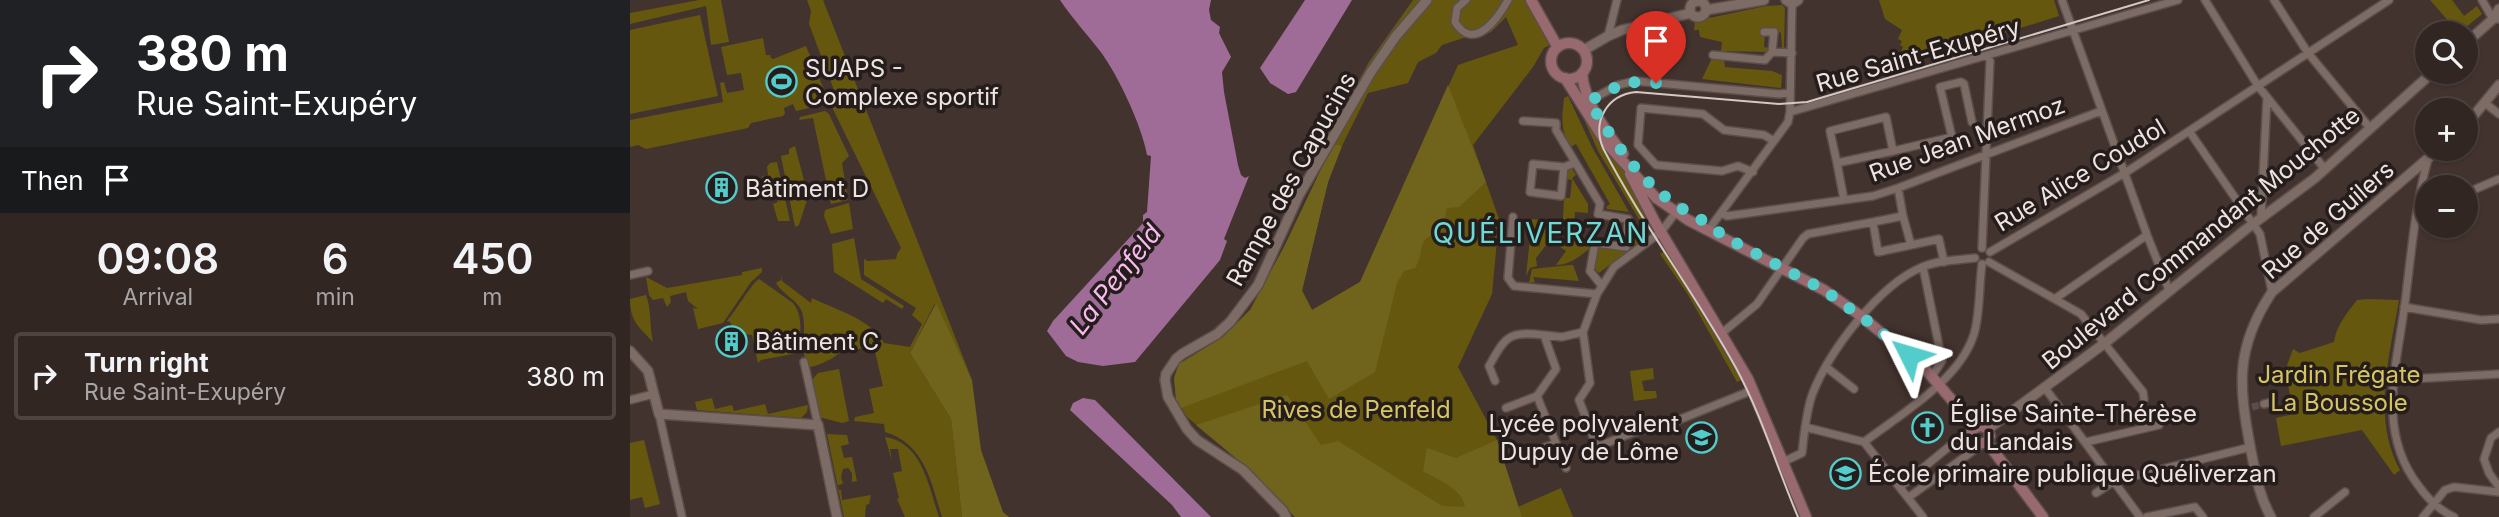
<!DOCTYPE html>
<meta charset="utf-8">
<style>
:root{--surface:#322623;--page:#3a2e2b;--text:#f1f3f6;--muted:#a8a5a6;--line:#4d4341}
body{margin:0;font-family:Inter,sans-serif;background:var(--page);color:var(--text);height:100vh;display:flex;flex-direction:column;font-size:26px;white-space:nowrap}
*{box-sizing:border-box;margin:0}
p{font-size:23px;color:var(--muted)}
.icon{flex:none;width:38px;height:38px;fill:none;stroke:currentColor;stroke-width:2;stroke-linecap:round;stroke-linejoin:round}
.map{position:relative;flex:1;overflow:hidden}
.side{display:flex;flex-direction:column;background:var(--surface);width:630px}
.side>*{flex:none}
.banner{background:#202124;color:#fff;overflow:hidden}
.buttons{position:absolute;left:1785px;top:21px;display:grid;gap:14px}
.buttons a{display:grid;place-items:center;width:63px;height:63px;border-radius:50%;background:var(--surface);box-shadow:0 2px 5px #0004,0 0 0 2px var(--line);font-size:35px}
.pin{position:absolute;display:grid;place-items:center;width:60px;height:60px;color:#fff;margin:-72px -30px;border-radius:50% 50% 50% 0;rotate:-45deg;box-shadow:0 0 7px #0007}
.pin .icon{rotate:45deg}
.me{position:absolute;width:77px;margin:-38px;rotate:310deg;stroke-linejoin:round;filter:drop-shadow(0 0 5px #0008)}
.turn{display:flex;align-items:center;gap:24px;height:147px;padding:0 21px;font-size:32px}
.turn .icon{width:91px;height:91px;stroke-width:2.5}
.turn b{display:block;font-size:49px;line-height:60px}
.then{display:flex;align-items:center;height:66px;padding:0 21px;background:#0003;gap:14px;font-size:26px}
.eta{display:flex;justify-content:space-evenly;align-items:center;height:119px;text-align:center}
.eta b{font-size:42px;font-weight:600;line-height:49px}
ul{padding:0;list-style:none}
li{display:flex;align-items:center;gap:21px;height:88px;margin:0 14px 10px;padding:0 7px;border:4px solid var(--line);border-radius:7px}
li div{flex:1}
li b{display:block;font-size:26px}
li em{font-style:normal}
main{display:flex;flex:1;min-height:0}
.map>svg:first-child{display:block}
.green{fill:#65580e;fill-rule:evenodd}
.forest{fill:#70631c}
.water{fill:#9f6b97}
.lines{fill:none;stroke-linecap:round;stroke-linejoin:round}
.minor-tunnel{stroke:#5d4d4a;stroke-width:7;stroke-dasharray:7 3.5;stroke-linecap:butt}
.minor-casing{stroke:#5c4f4b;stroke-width:10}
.tertiary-casing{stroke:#5c4f4b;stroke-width:12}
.secondary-casing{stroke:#5c4f4b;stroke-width:13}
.minor{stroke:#7d6b66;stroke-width:7}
.tertiary{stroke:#7d6b66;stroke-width:9}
.secondary{stroke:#986a70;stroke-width:10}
.tram{stroke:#d3c8c4;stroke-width:2}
.route{stroke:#53cdcb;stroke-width:12;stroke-dasharray:0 21.6}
.labels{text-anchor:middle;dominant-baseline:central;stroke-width:7;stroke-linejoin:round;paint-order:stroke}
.street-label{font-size:24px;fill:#eee3e0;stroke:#241d1b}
.poi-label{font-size:24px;fill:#eee3e0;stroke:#241d1b;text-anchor:start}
.park-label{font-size:24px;fill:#d6c462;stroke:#241d1b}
.water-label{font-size:26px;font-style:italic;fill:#f9bbef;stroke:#241d1b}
.quarter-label{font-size:28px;letter-spacing:2px;fill:#6edad7;stroke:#241d1b}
</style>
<main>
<section class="side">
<div class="banner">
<div class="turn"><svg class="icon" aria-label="right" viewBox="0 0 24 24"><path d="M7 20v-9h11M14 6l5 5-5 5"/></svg><div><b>380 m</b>Rue Saint-Exupéry</div></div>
<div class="then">Then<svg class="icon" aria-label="arrive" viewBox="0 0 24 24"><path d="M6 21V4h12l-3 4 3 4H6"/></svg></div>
</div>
<div class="eta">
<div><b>09:08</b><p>Arrival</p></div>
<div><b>6</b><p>min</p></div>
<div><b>450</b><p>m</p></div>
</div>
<ul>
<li><svg class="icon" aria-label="right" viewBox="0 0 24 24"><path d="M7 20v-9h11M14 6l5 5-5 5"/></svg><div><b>Turn right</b><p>Rue Saint-Exupéry</p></div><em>380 m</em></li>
</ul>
</section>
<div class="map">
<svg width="1869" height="517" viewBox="0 0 1869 517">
<rect width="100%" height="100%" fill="#43332f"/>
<path class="green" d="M69 0H91L99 42 81 45 76 6 0 24V13Z
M177 0H193L342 380 305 303 280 353 321 419 332 517H312C301 482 295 444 255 432L254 424 224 421 225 417 244 413 239 389 253 386 244 347 220 350 219 345H216C212 355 190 366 179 367 168 349 178 331 172 312 167 299 153 295 146 283L151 280V275L152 281 181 303 182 298C206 310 241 319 254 343L280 347 292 324 282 315 286 308 234 275V259L238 261 266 259 267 254 271 248 197 97V94L204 90 179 24 181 11Z
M783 0H908L928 41 914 48 903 67 843 145 869 219 862 294 828 367 867 440 888 507 931 488 943 517H665L619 469 557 417 546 399 544 378 549 364 593 337 620 310 654 247 703 145 695 142 739 62ZM876 17 888 45 828 65 730 282 682 310 672 290 698 182 712 146 738 93 778 83 788 62 806 53 812 45 833 38H845L861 32Z
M1249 0H1424L1429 16 1275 64 1272 61 1276 55 1271 52 1273 47 1270 45 1272 41 1268 39 1272 30 1255 19Z
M1800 0H1822L1834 16 1847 6 1852 14 1829 33Z
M1152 5 1155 8 1154 48H1152L1151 33 1146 30 1135 33 1134 47 1138 48V52L1091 51 1092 42 1070 37 1069 30H1064L1065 21 1136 6Z
M70 15 88 96 0 114V30Z
M133 38 136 55H140L141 58 143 59 176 46 195 92 193 93 196 104 166 111 163 104 154 108 155 113 153 116 121 123 118 128 16 149 8 145 0 147V120L93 102 90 83 94 82 97 93 114 90 111 73 97 75 91 47Z
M1087 57 1094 60 1095 67 1142 71 1152 75 1151 88 1072 79 1082 58Z
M938 96 962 147 999 212 977 209 976 207 980 204 946 144 940 147C930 128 932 119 934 98Z
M195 111 199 114 219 156 212 163 218 200 201 204 183 118 169 120 170 117Z
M956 116 993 169 1021 221 1013 226 968 151 953 117Z
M165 146 177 192V200L169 225 165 227 151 156 159 154V149Z
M147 162 160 221H148L143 204 148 202 146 194 135 192 132 176 138 175 137 167 140 163Z
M941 167 946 175 942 178 958 204V213L945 212 944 227 940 226 933 219 934 198H940L942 180 937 179V170Z
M219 203 223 229 201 234 194 216 195 210Z
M902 219 911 220 909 252 913 220H926L925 237 959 243V249C949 257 939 265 926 265L936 251 920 240 906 258 907 266 900 268 896 276Z
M1001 222H1006L1014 236 1013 239 969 273 964 268 967 246 998 250Z
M224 238 231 279 274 306 272 309 256 299 253 303 204 272 202 244Z
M1040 248 1115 378 1107 382 1057 293 1030 254Z
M940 265H943L949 281 903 277 905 282 899 283 902 269Z
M132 268V272L121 282 93 323 68 329 63 308 68 309 58 301 56 292 40 296 41 302 37 307 33 298 23 300 19 295 16 277 37 288 112 275V272Z
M129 279 163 303C174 316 170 337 168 353L131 360 128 363 122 335 114 334 106 336 100 322 97 321C105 312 122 283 129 279Z
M16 295C22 311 19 326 23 342 9 327 0 321 0 299Z
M1738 299 1769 300C1760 355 1741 417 1770 470L1764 475 1732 430 1651 446 1646 418 1664 414 1655 371 1663 349 1670 353 1704 342C1706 326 1717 313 1727 300Z
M1023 368 1024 379 1012 381 1014 391H1026L1027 398 1004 401 1000 371Z
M209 369 219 421 212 423 189 417 182 380 188 373Z
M82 398 85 409 102 405 104 411 135 404 138 414 178 405 177 412 171 418 67 410 65 402Z
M197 434 217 435 219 444 211 446 214 458 222 457 227 481 222 482V473L218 468 213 469 211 477 213 484 208 485 209 490H211L212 500 241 495 239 504 236 505 235 517H214Z
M255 437C292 442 299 487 309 517H275L267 499 269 498 263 473 272 471 268 449H260L262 461Z
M14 440 30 504 15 508 12 497 0 500V443Z"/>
<path class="forest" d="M818 85 856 182 829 207 817 208 812 231C784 239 796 250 785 268L774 271 767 283 745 372 699 399 677 361 551 408 546 399 544 378 549 364 593 337 620 310 654 247 703 144 712 146 698 182 672 291 682 310 730 282Z
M306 303 342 380 351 450 373 512 379 517H332L321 419 280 353Z
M657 395 691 445 708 441 812 506 835 507C832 488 808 480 793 471L797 448 826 458 867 440 892 517H665L619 469 566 425Z"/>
<path class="water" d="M430 0H581L579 10 581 20 590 27 589 33 601 57 592 72 594 92 608 165 611 175 615 178 619 176 594 239 597 241 590 260 505 362 473 366 448 362 436 356 417 331 423 321 513 223V215L517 212 521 156 517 155C512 126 488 75 470 51 457 34 442 18 430 0Z
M675 0H722L666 92 658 94 640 83 630 68Z
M453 398 465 400 581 517H551L542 505 440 410 443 403Z"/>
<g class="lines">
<path class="minor-tunnel" d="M1622 407 1634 404"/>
<defs>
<path id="minor" d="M836 0 827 8 825 22C844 53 868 18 878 0
M1065 0 1066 2
M1432 0 1517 235 1539 290
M1575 0 1628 86 1694 168
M1644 0 1678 53 1740 128
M1852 0 1863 19H1869
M978 36 987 0
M1142 52 1162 53
M1083 55 1135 60 1142 52 1144 32H1134
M959 101 988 85 1005 81 1149 94 1160 93
M1855 103 1869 114
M1160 112 1548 0
M1256 117 1263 151 1207 163 1200 131Z
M893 121 926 123V130L970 204 968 214 998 219 996 247 965 243 960 271 972 286
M1559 131 1630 234 1642 292
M1263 151 1322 137 1310 87 1331 82 1334 84 1342 122
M1798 159C1785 206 1781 255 1775 303 1767 364 1746 431 1788 485 1797 498 1809 510 1824 517
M1207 163 1214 200
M934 167 931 196 900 192 903 164 934 167 945 163
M1123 172 1108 166 1092 171 1026 165 1008 145 1011 108 1073 114 1094 130 1134 135 1144 141
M1268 188 1273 216 1243 222 1248 252 1281 245 1273 216
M1836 193 1869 179
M1050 207 1031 232 984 267 967 294 953 332 960 383 949 400 967 447 1004 432 1031 427 1123 390
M1091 213 1097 216 1243 196 1268 188 1471 111
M883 217 878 278 884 286 967 294
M1631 218 1637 97
M1082 225 1158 122 1160 112 1162 4
M1281 245 1309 239 1314 262
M1352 248 1360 61 1358 55
M1360 252 1498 171 1759 0
M1359 262 1451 314 1513 392 1514 399
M1293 267 1312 361 1302 376
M0 275 18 271
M1426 298 1517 235
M1774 307 1851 320 1869 319
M1092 333 1127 304 1173 238 1178 234 1243 222
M914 335 932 337 953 332
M174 362 188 425
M1196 367 1224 389
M1762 380 1869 374
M865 381 859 366C876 336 878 331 914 335L926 369 907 396 936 468
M1415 388 1510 517
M0 400 24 394
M1634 404 1643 402
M876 408 907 396
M29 414 52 517
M1175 427 1234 442 1293 517
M1869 432 1861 438 1854 459 1859 473 1869 487
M1234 442C1271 414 1330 380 1344 334 1350 315 1349 285 1352 264
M1456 442 1529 425
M893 456 926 443
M1153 462 1172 453C1174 434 1176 413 1182 395 1199 351 1249 285 1292 267 1309 260 1328 260 1345 258
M1270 487 1327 440 1337 433H1341
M1466 493 1484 481 1621 447
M1279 497 1347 448 1349 444
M1517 517 1565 507 1573 517
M1684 517 1715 492
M1793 517 1815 490 1824 487 1869 492"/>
<path id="tertiary" d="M1156 0 1162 4 1168 0
M1060 9a8 8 0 1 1 16 0a8 8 0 1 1-16 0Z
M1076 10 1134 0
M1836 43 1863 19 1869 9
M954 50 978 36 992 30 1061 13
M1836 125 1869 85
M0 351 18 371 29 414 188 425 207 517
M1358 429 1475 343 1615 230 1685 178 1803 72
M656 517 653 511 613 470 567 440 557 429 538 397 535 380 536 374 546 359 552 354 587 334 600 322 628 285 669 195 741 72 766 36 797 0
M1641 517C1629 496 1626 475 1621 451 1609 387 1604 349 1642 292L1809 149"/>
<path id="secondary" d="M901 0 927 46
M921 61a18 18 0 1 1 36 0a18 18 0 1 1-36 0Z
M952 73C954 102 976 131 993 154
M935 78 977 144 1026 198 1058 220 1194 290 1231 316 1296 370 1345 427
M1000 174 1025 222 1118 379 1176 517
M1345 427 1341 433 1344 442 1349 444 1357 442
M1345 427 1352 426 1358 429 1360 436 1357 442
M1357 442 1413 517"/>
</defs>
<use href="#minor" class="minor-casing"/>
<use href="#tertiary" class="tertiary-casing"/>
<use href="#secondary" class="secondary-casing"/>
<use href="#minor" class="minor"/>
<use href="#tertiary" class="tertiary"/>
<use href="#secondary" class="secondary"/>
<path class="tram" d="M1168 517C1147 468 1132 416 1106 368 1065 293 1012 224 973 148 962 121 977 95 1006 92L1149 104 1177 102 1519 0"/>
</g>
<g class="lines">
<path class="route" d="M1026 83 996 82 959 101C982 138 1003 172 1038 199 1056 213 1077 220 1093 236L1194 290 1240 323 1279 355"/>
</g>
<defs>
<symbol id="stadium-ring" viewBox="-11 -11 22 22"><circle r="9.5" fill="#241d1b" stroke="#53cdcb" stroke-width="1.5"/><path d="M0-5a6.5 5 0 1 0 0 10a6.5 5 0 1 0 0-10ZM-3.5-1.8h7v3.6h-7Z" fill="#53cdcb"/></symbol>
<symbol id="building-ring" viewBox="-11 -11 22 22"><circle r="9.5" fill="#241d1b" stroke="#53cdcb" stroke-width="1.5"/><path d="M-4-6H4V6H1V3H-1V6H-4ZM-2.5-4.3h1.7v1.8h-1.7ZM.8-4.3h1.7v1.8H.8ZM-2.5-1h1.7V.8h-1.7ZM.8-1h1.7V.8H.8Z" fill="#53cdcb"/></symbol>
<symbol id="church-ring" viewBox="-11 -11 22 22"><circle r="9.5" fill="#241d1b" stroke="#53cdcb" stroke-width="1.5"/><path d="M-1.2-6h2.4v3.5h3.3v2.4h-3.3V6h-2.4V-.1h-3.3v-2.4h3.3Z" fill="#53cdcb"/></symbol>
<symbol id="school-ring" viewBox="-11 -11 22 22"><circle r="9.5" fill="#241d1b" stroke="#53cdcb" stroke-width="1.5"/><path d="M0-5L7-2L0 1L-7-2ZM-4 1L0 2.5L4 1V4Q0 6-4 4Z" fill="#53cdcb"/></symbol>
</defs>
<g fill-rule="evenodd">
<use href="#stadium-ring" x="134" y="64" width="35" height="35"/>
<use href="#building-ring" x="74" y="170" width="35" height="35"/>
<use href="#building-ring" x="84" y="324" width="35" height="35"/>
<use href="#church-ring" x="1280" y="410" width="35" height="35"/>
<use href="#school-ring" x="1054" y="420" width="35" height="35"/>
<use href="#school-ring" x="1198" y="456" width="35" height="35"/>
</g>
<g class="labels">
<g class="street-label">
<text transform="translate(1288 55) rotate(-16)">Rue Saint-Exupéry</text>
<text transform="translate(1337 139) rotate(-20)">Rue Jean Mermoz</text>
<text transform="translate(1450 175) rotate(-31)">Rue Alice Coudol</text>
<text transform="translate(661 179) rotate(-61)">Rampe des Capucins</text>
<text transform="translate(1698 220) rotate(-41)">Rue de Guilers</text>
<text transform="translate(1571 238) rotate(-39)">Boulevard Commandant Mouchotte</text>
</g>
<g class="poi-label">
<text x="175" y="68">SUAPS -<tspan x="175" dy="28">Complexe sportif</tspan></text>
<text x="115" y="188">Bâtiment D</text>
<text x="125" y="341">Bâtiment C</text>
<text x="1320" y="413">Église Sainte-Thérèse<tspan x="1320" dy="28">du Landais</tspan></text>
<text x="1049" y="423" text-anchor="end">Lycée polyvalent<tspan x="1049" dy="28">Dupuy de Lôme</tspan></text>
<text x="1238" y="473">École primaire publique Quéliverzan</text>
</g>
<g class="park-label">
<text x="1709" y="374">Jardin Frégate<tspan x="1709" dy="28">La Boussole</tspan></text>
<text x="726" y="409">Rives de Penfeld</text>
</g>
<g class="water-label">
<text transform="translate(485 279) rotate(-52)">La Penfeld</text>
</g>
<g class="quarter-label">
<text x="911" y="233">QUÉLIVERZAN</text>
</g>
</g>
</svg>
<div class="buttons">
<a><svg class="icon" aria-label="search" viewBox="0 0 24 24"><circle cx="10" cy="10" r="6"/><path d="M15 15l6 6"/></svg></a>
<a>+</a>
<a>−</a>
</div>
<div class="pin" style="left:1026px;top:83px;background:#d93025"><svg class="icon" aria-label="arrive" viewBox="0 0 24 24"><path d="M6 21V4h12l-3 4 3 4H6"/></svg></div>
<svg class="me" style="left:1279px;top:355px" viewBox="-20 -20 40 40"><path d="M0-17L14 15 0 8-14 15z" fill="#53cdcb" stroke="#fff" stroke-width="4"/></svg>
</div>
</main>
